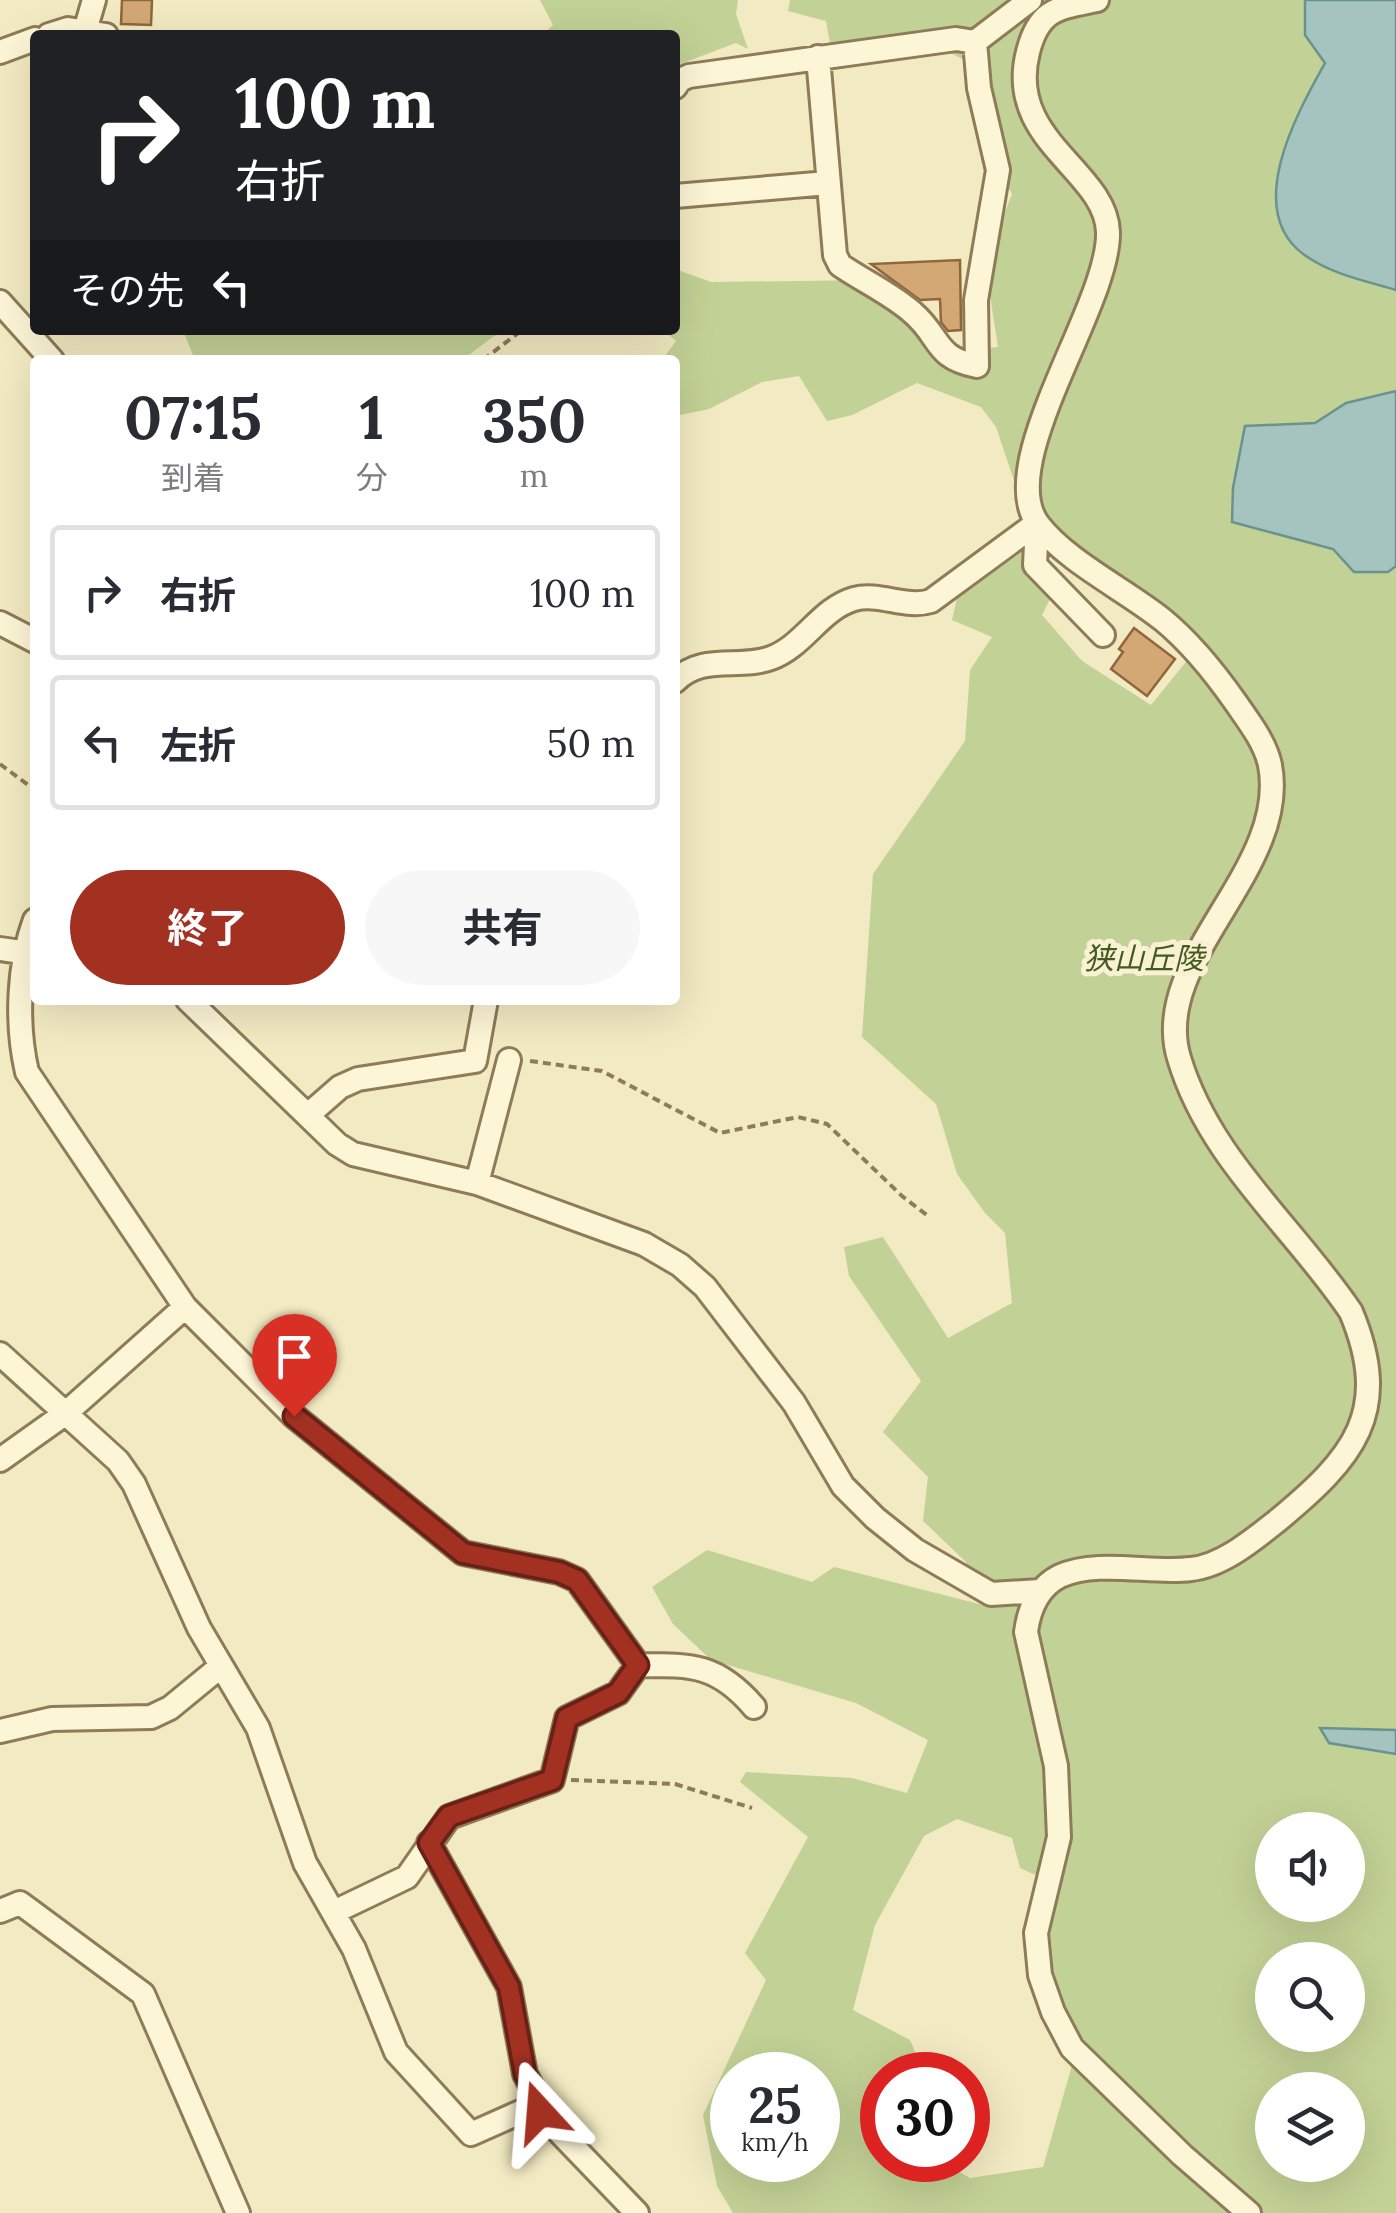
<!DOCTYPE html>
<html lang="ja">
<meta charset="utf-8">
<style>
:root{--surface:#fff;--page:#f7f7f7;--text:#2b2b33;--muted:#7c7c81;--line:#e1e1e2;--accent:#a23122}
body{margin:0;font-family:Lora,"Noto Sans JP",serif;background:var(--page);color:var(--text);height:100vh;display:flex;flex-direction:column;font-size:38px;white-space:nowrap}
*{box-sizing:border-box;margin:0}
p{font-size:32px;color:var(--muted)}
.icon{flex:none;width:55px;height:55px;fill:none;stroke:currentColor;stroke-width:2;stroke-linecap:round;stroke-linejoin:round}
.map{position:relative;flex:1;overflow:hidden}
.drawer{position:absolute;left:30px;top:355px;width:650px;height:650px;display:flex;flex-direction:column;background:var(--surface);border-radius:10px;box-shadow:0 10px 40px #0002}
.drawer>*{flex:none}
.guide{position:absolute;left:30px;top:30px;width:650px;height:305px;border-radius:10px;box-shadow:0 10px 40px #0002;background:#202124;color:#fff;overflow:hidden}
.fabs{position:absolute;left:1255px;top:1812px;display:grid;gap:20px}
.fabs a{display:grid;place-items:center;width:110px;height:110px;border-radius:50%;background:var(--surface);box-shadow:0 10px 40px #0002;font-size:50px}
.speed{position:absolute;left:710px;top:2052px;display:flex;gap:20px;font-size:50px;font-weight:700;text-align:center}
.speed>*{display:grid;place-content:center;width:130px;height:130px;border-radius:50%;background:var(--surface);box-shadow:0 10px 40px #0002;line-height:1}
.speed small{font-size:25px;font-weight:400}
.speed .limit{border:15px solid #d22;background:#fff;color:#111}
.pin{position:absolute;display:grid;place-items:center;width:85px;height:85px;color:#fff;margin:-102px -42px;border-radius:50% 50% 50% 0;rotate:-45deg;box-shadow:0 0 10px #0007}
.pin .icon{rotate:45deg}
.me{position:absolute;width:110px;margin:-55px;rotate:341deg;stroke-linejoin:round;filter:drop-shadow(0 0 8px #0008)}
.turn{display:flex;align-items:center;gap:35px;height:210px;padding:0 40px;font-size:45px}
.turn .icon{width:130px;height:130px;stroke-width:2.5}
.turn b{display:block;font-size:70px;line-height:85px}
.then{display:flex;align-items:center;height:95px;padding:0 40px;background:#0003;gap:20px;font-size:38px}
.eta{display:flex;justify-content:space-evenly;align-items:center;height:170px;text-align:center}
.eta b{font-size:60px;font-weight:700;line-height:70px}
.cta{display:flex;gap:20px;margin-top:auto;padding:20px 40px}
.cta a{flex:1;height:115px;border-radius:60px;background:var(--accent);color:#fff;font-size:40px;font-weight:700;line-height:115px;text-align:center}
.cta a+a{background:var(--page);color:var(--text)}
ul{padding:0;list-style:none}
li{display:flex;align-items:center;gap:30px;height:135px;margin:0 20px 15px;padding:0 20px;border:5px solid var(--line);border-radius:10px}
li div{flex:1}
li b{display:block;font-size:38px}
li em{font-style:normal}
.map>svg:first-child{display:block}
.green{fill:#c2d195;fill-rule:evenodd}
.water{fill:#a5c4bf;stroke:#6a938e;stroke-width:2.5}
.building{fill:#d3a875;stroke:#8f673b;stroke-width:2.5}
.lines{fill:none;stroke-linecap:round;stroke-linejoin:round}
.minor-casing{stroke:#8e7b57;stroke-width:28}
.path{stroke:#8e7b57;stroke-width:4;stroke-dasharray:8 5;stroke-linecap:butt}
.minor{stroke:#fcf5d6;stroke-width:22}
.route-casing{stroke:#692016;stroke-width:25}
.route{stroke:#a23122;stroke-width:18}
.labels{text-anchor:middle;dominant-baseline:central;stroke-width:10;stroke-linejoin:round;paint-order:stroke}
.park-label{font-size:30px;font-style:italic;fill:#455a22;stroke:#f8f2d2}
</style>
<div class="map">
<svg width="1396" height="2213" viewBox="0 0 1396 2213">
<rect width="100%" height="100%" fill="#f2eac2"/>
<path class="green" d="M540 0H738L736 14 748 49 736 43 675 66V35H542L553 25Z
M790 0H1305L1306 35 1325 63 1310 90 1333 271 1396 290V391L1346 403 1315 423 1290 426 1277 534 1333 549 1354 572H1388L1396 566V1730L1321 1728 1329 1743 1396 1754V2213H733L717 2186 703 2115 766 1980 745 1953 808 1837 740 1782 746 1772 852 1778 907 1793 928 1740 856 1703 711 1660 673 1624 652 1587 707 1550 812 1582 834 1567 983 1605 966 1562 923 1521 928 1477 883 1432 921 1381 849 1276 844 1247 883 1237 948 1338 1012 1303 1005 1233 985 1213 957 1174 936 1104 862 1037 873 874 965 741 970 670 992 637 952 620 960 585 1020 546 1050 599 1042 615 1082 661 1151 705 1190 657 1060 537 1047 513 1024 510 996 427 981 407 917 383 852 415 827 421 799 376 762 382 709 409 675 416V360H662L676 341 663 330H675V269L711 282 875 280 938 352 998 347 985 264 1012 194 977 133 969 62 907 32 831 49 826 21 788 11ZM957 1819 1012 1838 1020 1868 1040 1877 1035 1983 1080 2037 1043 2167 970 2178 939 2160H882V2075H925L910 2040 853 2010 875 1925 924 1836ZM1272 1830H1348V1905H1272ZM1272 1960H1348V2035H1272ZM732 2075H818V2160H732ZM1272 2090H1348V2165H1272Z
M183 330H519L494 336 462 360H195Z"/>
<path class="water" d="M1305 0H1396V290C1366 281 1335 275 1309 258 1240 215 1296 115 1325 63L1305 35Z
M1396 391V566L1388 572H1354L1333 549 1232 522 1233 488 1245 426 1315 423 1346 403Z
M1320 1728 1396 1730V1754L1329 1743Z"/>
<path class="building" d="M122 0H152L151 25 121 24Z
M960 260 961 330 948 331 941 322 940 299 920 300 871 264Z
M1134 628 1175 659 1147 696 1111 669 1123 652 1119 649Z"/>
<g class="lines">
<defs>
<path id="minor" d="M1097 0C1059 8 1039 8 1028 52 1005 141 1106 170 1108 232 1110 305 993 463 1038 524 1067 562 1126 590 1163 620 1191 643 1215 673 1236 703 1249 722 1265 742 1270 765 1290 870 1149 959 1179 1058 1209 1159 1294 1227 1351 1312 1393 1413 1353 1458 1277 1521 1253 1540 1222 1566 1191 1569 1150 1574 1099 1559 1060 1576 1038 1587 1029 1609 1026 1632L1056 1766 1059 1837 1036 1933 1040 1975 1053 2012 1072 2048 1182 2155 1249 2213
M85 31 94 0
M49 35 68 29 106 35
M0 52 35 39
M818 57 835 255 840 265C863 281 892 294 913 313 941 337 934 358 977 366L976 300 998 170 979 88 975 42
M675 87 680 80 689 76 956 39 975 42 1030 0
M675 196 828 183
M0 302 52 360
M1037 523 1035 565 1103 635
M0 623 35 641
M675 681C703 653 738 670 771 658 804 646 820 609 854 599 879 592 906 609 931 601L1037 523
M0 949 35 954
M188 1000 337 1144 353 1154 477 1183 644 1244 680 1265 705 1287 794 1403 843 1486 875 1518 915 1550 991 1594 1040 1591
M308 1115 340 1087 358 1079 475 1061 486 1000
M477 1183 509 1060
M185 1307 294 1416 463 1553 559 1572 577 1580 638 1665 618 1693 567 1718 552 1780 449 1817 407 1877 334 1912
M0 1354 118 1461 134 1484 199 1628 258 1728 305 1863 354 1949 396 2052 471 2134 525 2110 540 2112 637 2213
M0 1460 66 1413 185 1307 27 1072C16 1025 18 965 35 920
M638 1665C692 1665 717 1664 754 1707
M0 1731 52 1719 151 1717 170 1708 220 1667
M429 1843 509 1987 525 2074 538 2099 540 2112
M0 1911 20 1903 143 1994 238 2213"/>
</defs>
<use href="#minor" class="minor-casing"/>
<path class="path" d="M483 360 522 330
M0 764 35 790
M530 1061 602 1071 720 1133 798 1117 827 1124 902 1196 928 1216
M571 1780 675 1784 752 1808"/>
<use href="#minor" class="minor"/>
</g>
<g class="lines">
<defs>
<path id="route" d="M294 1416 463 1553 559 1572 577 1580 638 1665 618 1693 567 1718 552 1780 449 1816 429 1843 509 1987 525 2074 538 2099 540 2112"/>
</defs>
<use href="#route" class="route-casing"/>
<use href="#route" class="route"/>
</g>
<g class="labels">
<g class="park-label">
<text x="1144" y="958">狭山丘陵</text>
</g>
</g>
</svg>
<div class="fabs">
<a><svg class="icon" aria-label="sound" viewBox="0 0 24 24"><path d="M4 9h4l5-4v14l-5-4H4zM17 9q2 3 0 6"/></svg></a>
<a><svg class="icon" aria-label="search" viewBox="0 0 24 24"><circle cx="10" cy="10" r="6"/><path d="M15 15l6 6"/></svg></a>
<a><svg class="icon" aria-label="layers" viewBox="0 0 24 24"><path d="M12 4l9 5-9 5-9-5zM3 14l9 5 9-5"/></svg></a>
</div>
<div class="speed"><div>25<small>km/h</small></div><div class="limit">30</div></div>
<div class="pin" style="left:294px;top:1416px;background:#d93025"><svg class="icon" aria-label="arrive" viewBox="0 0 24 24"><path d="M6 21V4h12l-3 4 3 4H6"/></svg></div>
<svg class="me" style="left:540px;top:2112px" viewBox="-20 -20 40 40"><path d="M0-17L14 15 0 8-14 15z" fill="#a23122" stroke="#fff" stroke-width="4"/></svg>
<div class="guide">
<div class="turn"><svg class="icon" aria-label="right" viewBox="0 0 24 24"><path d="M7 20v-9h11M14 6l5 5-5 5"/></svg><div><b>100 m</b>右折</div></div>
<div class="then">その先<svg class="icon" aria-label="left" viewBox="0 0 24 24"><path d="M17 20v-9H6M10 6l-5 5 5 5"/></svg></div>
</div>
<section class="drawer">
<div class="eta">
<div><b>07:15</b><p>到着</p></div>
<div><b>1</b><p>分</p></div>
<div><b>350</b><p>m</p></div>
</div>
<ul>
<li><svg class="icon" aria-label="right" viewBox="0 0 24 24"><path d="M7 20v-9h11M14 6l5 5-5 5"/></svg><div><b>右折</b></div><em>100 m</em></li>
<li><svg class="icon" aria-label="left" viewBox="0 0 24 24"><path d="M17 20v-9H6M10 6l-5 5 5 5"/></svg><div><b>左折</b></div><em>50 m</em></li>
</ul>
<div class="cta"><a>終了</a><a>共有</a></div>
</section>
</div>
